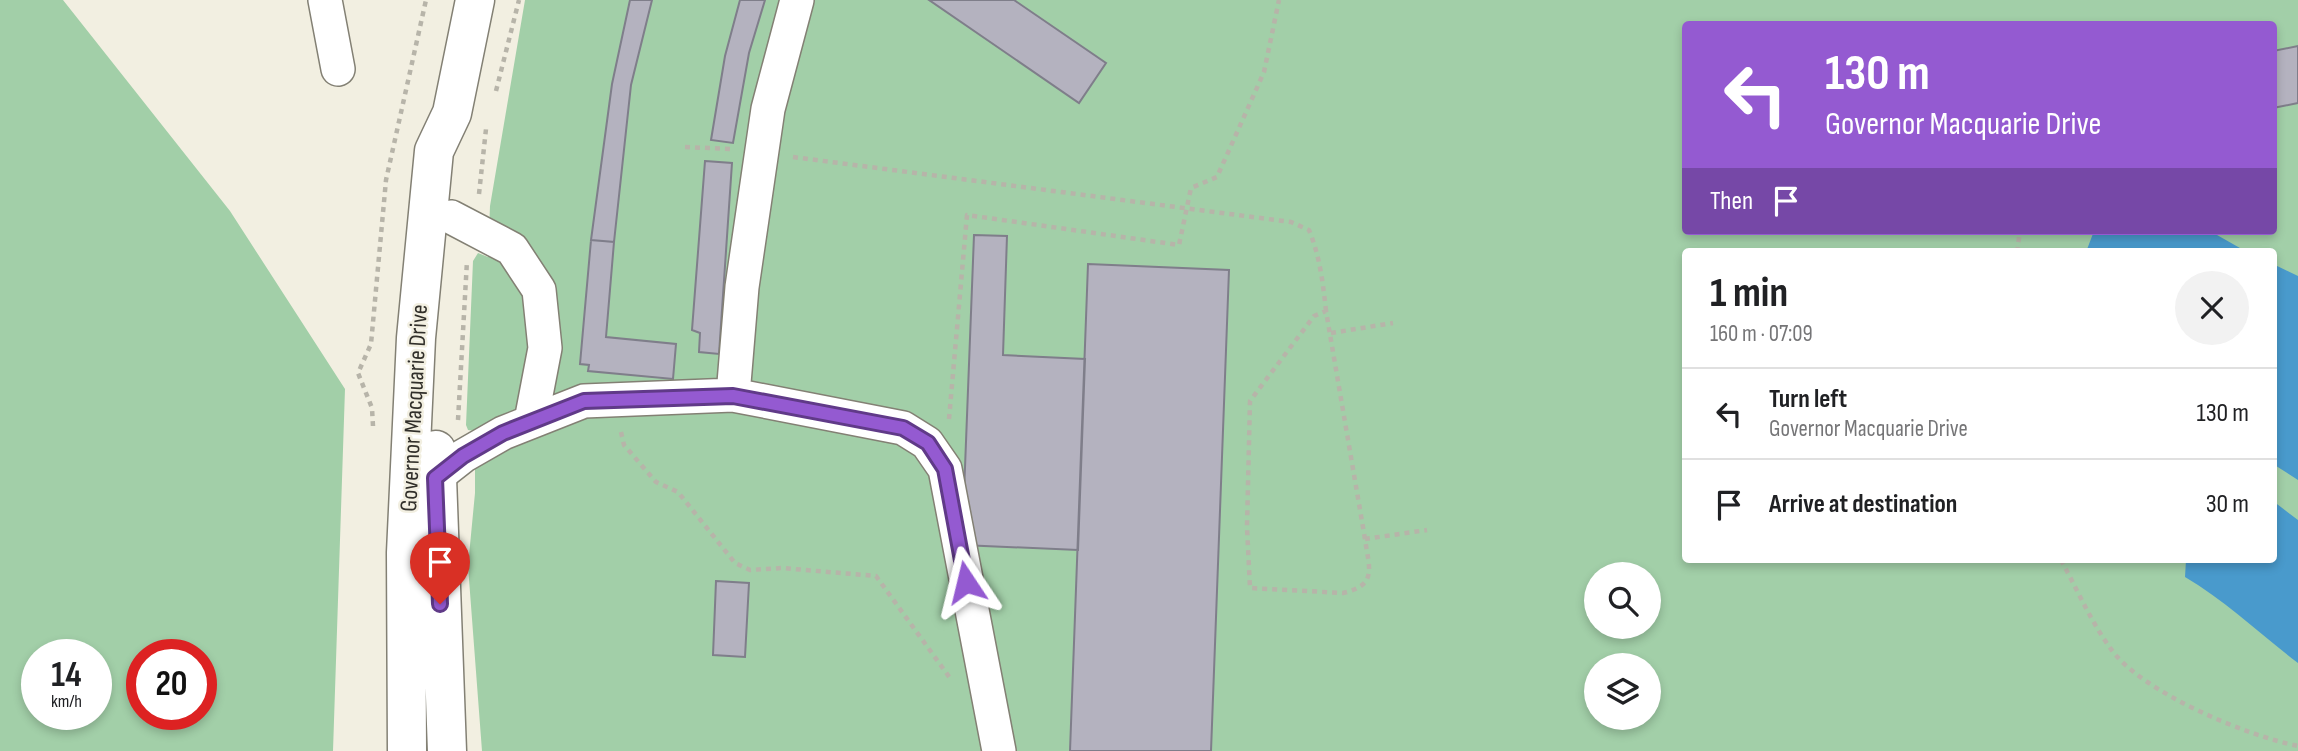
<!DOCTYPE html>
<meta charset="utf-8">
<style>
:root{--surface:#fff;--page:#f2f2f2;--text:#202124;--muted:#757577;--line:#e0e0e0}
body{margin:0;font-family:"Sofia Sans Condensed",sans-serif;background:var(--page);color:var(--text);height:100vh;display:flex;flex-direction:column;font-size:26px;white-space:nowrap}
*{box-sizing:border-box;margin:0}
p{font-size:23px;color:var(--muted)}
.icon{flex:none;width:38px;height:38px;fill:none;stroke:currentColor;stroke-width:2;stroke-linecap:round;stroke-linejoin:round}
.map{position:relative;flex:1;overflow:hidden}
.side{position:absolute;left:1682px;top:248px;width:595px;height:315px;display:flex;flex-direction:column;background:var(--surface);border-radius:7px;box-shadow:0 4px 10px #0003}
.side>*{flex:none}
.guide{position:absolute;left:1682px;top:21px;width:595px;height:214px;border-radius:7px;box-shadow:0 4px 10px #0003;background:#945ad1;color:#fff;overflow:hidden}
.controls{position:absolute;left:1584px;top:562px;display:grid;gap:14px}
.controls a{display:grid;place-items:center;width:77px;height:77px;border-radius:50%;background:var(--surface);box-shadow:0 4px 10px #0003;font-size:35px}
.speed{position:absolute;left:21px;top:639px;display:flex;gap:14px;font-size:35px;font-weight:700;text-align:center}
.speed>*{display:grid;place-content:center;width:91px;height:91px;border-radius:50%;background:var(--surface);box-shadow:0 4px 10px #0003;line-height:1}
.speed small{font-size:18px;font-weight:400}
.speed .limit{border:10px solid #d22;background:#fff;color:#111}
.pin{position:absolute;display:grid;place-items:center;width:60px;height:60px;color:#fff;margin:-72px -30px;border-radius:50% 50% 50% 0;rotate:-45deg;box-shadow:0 0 7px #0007}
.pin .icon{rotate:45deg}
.me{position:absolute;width:77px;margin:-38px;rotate:350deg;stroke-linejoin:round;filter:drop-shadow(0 0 5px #0008)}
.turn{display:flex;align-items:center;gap:24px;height:147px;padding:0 28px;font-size:32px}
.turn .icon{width:91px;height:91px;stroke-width:2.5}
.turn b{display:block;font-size:49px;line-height:60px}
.then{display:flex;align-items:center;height:66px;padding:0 28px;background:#0003;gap:14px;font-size:26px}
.round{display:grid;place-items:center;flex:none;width:74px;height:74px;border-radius:37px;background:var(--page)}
.summary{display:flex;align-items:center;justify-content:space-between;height:119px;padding:0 28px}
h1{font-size:42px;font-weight:700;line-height:52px}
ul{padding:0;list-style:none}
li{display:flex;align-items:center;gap:21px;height:91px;padding:0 28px;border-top:2px solid var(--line)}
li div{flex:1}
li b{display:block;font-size:26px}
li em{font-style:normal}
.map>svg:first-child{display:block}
.green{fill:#a2cfa8;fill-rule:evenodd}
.water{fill:#499acc}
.building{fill:#b4b2bf;stroke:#7f7e8a;stroke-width:2}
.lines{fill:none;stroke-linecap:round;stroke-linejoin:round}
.minor-casing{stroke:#838074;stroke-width:36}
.major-casing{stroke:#838074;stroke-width:41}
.path{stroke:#b7b4a9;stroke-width:4.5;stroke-dasharray:5 5;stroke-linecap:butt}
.minor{stroke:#fff;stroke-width:33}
.major{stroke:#fff;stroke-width:38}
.route-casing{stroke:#603a88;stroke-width:18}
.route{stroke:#945ad1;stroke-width:12}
.labels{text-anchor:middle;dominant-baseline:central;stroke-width:5;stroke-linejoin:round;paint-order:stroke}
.street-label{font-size:24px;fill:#312f2a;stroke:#f2efe1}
</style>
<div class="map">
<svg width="2298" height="751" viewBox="0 0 2298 751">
<rect width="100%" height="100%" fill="#f2efe1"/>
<path class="green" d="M0 0H63L230 211 345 389 333 751H0ZM96 654V714H37V654ZM201 654V714H142V654Z
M525 0H2298V751H482L468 566 475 493V431L468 430 466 425 473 261 478 253 488 257 490 206ZM1685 24H2273V231H1685ZM1685 252H2273V560H1685ZM1596 574H1648V626H1596ZM1596 665H1648V718H1596Z"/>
<path class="water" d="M2094 231H2210L2247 252H2086Z
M2273 264 2298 276V480L2273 464Z
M2273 501 2298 520V663C2260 634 2226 601 2185 577L2186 560H2273Z"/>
<path class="building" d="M630 0H652L631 85 614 242 591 240 612 84Z
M740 0H765L749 53 733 143 711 140 725 56Z
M929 0H1014L1106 63 1079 103Z
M2298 46V103L2273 108V51Z
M705 161 732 163 719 354 699 352 700 333 692 330Z
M974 235 1007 236 1003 355 1085 359 1078 550 962 545Z
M591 240 614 242 606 337 676 344 673 379 588 371 589 365 580 364Z
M1088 264 1229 270 1211 751H1070Z
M716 581 749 583 745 657 713 655Z"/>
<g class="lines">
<defs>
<path id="minor" d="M325 0 338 69
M451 217 512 249 539 290 545 348 531 421
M733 395 903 428 927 443 945 469 999 751
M435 478 463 456 503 433 584 401 733 395 742 287 768 109 797 0"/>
<path id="major" d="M436 450 447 751
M407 751 406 553 416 338 434 151 452 113 475 0"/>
</defs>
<use href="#minor" class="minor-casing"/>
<use href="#major" class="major-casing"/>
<path class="path" d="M496 91 519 0
M685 147 731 149
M793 157 1291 222 1309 230C1320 257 1323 283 1326 311
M479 194 486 129
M2017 252 2020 231
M1331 333 1393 323
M949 419 967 215 1179 245 1191 188 1217 177 1264 72 1279 0
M458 420 467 261
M373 426 372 408 358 373 371 344 386 180 426 0
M621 432 624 445 656 482 678 492 735 563 750 570 782 568 876 576 950 678
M1365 539 1326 311 1314 316 1250 401 1247 527 1250 588 1343 593C1378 585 1369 568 1365 539L1427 530
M2061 560C2077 589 2091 622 2111 649 2141 692 2247 736 2298 746"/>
<use href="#minor" class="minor"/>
<use href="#major" class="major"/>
</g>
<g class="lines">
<defs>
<path id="route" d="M440 604 435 478 463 456 503 433 584 401 733 396 903 428 928 443 945 469 966 582"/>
</defs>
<use href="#route" class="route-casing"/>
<use href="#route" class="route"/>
</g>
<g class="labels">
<g class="street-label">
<text transform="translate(414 408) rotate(-87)">Governor Macquarie Drive</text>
</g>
</g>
</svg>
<div class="controls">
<a><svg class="icon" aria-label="search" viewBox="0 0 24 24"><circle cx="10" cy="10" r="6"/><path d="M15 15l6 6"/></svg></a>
<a><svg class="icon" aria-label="layers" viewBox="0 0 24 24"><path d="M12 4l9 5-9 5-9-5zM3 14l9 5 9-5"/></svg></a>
</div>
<div class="speed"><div>14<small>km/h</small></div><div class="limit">20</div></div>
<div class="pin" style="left:440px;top:604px;background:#d93025"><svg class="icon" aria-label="arrive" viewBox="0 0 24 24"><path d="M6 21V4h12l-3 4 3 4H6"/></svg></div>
<svg class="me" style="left:966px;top:582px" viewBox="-20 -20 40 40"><path d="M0-17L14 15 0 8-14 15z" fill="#945ad1" stroke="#fff" stroke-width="4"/></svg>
<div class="guide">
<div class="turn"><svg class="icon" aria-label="left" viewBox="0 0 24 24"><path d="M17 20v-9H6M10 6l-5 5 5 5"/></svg><div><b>130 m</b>Governor Macquarie Drive</div></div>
<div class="then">Then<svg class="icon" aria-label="arrive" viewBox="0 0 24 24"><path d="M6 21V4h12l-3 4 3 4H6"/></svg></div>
</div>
<section class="side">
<div class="summary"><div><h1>1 min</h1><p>160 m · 07:09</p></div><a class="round"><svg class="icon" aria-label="close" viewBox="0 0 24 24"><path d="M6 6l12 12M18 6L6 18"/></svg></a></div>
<ul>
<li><svg class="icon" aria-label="left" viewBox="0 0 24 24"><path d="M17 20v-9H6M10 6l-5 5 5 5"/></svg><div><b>Turn left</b><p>Governor Macquarie Drive</p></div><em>130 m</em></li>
<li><svg class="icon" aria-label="arrive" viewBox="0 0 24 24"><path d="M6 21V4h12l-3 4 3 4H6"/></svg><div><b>Arrive at destination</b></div><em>30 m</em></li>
</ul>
</section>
</div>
